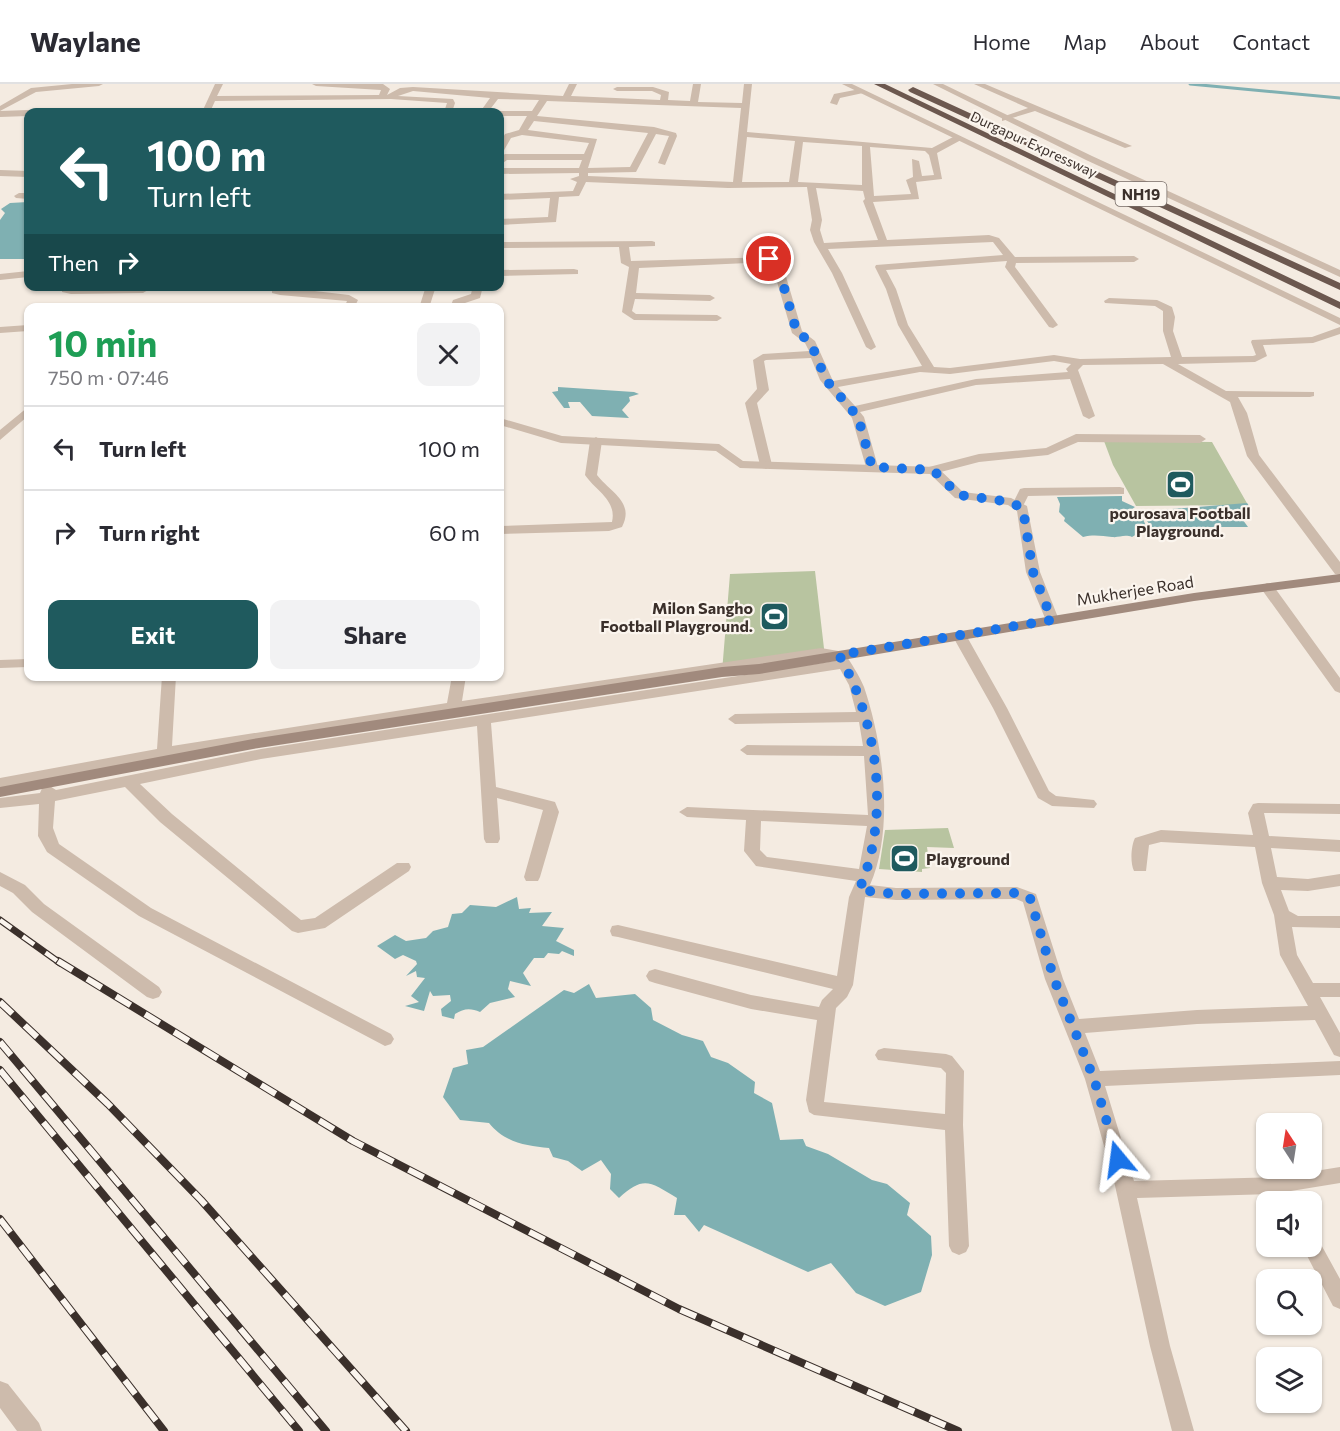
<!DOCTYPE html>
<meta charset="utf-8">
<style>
:root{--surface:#fff;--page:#f2f2f3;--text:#2b2b33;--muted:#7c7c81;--line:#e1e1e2;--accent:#1f5a5e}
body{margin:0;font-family:Commissioner,sans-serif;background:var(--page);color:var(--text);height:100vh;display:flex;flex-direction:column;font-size:22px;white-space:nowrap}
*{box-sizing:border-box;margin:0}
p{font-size:20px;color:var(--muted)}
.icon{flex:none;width:33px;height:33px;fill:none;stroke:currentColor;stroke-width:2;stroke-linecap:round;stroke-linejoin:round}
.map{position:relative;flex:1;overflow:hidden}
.side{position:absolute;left:24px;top:219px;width:480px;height:378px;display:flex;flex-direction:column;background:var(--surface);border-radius:12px;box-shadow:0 2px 4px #0004}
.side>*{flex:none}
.hud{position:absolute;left:24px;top:24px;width:480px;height:183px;border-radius:12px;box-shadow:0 2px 4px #0004;background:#1f5a5e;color:#fff;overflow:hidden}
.needle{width:39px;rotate:348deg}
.fabs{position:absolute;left:1256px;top:1029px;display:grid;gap:12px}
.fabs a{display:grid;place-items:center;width:66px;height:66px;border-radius:12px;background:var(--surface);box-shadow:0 2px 4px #0004;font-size:30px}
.pin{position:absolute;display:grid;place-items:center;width:51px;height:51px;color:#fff;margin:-26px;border:3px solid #fff;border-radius:50%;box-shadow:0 2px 6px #0007}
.me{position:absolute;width:66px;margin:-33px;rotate:344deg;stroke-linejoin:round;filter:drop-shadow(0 0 4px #0008)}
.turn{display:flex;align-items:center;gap:21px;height:126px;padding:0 24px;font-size:27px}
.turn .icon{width:78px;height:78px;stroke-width:2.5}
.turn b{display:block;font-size:42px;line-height:51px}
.then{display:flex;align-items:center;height:57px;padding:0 24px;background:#0003;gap:12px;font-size:22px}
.round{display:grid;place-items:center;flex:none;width:63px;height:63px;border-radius:12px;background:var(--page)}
.summary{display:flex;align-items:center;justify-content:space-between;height:102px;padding:0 24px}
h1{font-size:36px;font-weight:700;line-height:45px;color:#1e9e55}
.button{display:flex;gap:12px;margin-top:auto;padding:12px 24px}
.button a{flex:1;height:69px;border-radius:12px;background:var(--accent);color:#fff;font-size:24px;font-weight:700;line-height:69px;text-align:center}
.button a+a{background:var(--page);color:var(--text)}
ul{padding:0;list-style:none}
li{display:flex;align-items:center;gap:18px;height:84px;padding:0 24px;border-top:2px solid var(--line)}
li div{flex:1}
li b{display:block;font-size:22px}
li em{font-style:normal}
header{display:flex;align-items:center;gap:36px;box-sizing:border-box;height:84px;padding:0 30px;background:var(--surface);border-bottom:2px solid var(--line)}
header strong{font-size:28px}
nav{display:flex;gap:33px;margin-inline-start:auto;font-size:21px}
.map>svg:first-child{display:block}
.green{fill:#b8c4a0}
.water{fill:#7fb0b2}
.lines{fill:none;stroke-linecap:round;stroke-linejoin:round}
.stream{stroke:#7fb0b2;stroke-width:3}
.minor{fill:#cdbbac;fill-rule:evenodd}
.tertiary{fill:#cdbbac;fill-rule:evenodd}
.secondary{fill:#a18a7d;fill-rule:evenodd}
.trunk{fill:#6c584f;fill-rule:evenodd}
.rail-far1-casing{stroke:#3b302b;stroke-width:7}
.rail-casing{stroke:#3b302b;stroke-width:8}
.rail-far1{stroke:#fbf5ee;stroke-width:4.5;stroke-dasharray:14;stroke-linecap:butt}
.rail{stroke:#fbf5ee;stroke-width:6;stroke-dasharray:17;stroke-linecap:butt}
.route{stroke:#1a73e8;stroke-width:10;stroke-dasharray:0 18}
.labels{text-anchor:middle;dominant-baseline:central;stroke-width:4.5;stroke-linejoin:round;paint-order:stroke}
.far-street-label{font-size:14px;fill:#3b302b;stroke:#fbf5ee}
.shield{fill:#fbf5ee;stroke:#756b66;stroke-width:1.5}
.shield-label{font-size:15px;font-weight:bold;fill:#3b302b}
.poi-label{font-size:16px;font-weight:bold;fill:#3b302b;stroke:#fbf5ee}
.street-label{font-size:16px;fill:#3b302b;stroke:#fbf5ee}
</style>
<header>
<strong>Waylane</strong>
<nav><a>Home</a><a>Map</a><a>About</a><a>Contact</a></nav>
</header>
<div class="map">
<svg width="1340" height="1347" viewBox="0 0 1340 1347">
<rect width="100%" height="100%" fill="#f4ebe1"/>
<path class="green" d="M1104 357 1212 358 1248 421 1136 422 1113 381Z
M815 487 825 573 722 588 730 490Z
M948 744 954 764 927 763 930 784 922 785V788L879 785 885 746Z"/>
<path class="water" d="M28 118V175H0V136L5 129 1 125 10 119Z
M558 303 634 308 639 310 629 313 630 317 622 326 629 334 592 332 580 318H568L570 324H564L552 308 558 307Z
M1122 412V417L1135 423 1132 425 1141 431 1147 444 1132 453C1124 450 1119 454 1112 453 1102 452 1094 450 1083 453L1064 437 1065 434 1059 428 1060 420 1057 413Z
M1247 419 1252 426 1240 432 1248 443H1151L1144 432 1147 427Z
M517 813 519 825 531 824 529 829 552 828 542 842 564 844 556 857 574 866V872L562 867 559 870 548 869 544 874H534L523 889 531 902 510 897 508 905 515 913 490 919 480 928C471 924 464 924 455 930L454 935 442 932 441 925 451 917 450 911 433 912 430 907 424 927 405 922 419 918 411 912 425 894 417 893 416 887 406 892 417 880 416 877 403 871 395 875 377 862 395 851 406 857 426 854 433 847 448 843 452 830 462 829 470 821 496 823Z
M589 900 596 914 635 910 651 924 653 936 682 951 703 957 711 973 728 979 755 998 754 1009 772 1019 780 1056 803 1055 806 1062 828 1070 872 1096 887 1100 910 1119 907 1131 931 1152 932 1171 921 1208 885 1222 856 1209 831 1179 808 1188 704 1141 699 1148 685 1131H674L677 1114C650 1098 644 1091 619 1114L610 1105 611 1090 601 1076 582 1087 568 1077 553 1073 549 1064C526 1062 504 1058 489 1039L460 1036 443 1013 453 984 468 980 466 966 483 963 564 906 574 909Z"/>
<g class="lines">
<path class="stream" d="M1190 0 1340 14"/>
<path class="minor" d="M72 0H103L99 2 36 8 0 27 56 25 60 28H28V32L0 33V22L31 4Z
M215 0H223L217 12 379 11 381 6 316 2 312 0H383L390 5 387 11 400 4 413 3 563 12 569 0H577L571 12 660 16 661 11 652 7H617L613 5 617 3H653L669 8 668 16 690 17 693 0H701L698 18 742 19 744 0H752L747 48 932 64 955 52H961V56L937 69 942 95 916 98 919 115 873 118 887 156 989 151 999 154 1015 173 1134 172 1139 175 1134 178 1016 179 1015 183 1058 241 1053 244 1049 243 1005 183 1007 177 886 186 896 205 908 241 934 283 950 284 1054 271 1080 275 1171 273 1163 247V227L1155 222 1105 219 1104 217 1109 214 1157 216 1172 223 1175 233 1173 247 1182 273 1253 272 1256 271 1251 258 1252 256 1312 253 1340 243V250L1313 259 1263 261 1267 272 1255 278 1178 280 1226 307 1314 308V312L1310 313H1238L1247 329 1259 371 1340 478V491L1335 490 1247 372 1230 318 1163 280 1083 281 1078 286 1095 332 1089 335 1083 332 1070 295 976 301 860 328 864 333 878 383 872 387 866 383 852 334 820 296 811 274 766 276 764 277 769 306 757 319 772 381 766 385 760 381 745 319 757 305 753 276 763 270 809 267 805 259 792 249 772 181 767 178 639 184 636 209 710 211 715 214 710 217 635 215 632 227 636 230 717 231 722 234 717 237 634 236 622 228 629 183 621 179 619 163 500 164V158L652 157 655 158V162L629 163 631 177 773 173 782 179 802 247 815 257 833 297 922 282 898 241 886 205 875 183 876 181 1003 171 993 158 828 165 842 189 876 263 871 266 866 263 832 189 814 158 810 146 812 136 807 103 728 104 586 98 579 112 559 113 556 138 500 141V135L548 133 550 114 500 116V110L573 107 577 98 570 95 579 92V89L500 90V84H579L582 76H507L500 81V73L505 70H584L589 59 522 51 511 54 503 68 500 69V59L505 50 519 46 527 32H500L497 27H532L539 16 498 15 488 28H480L490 14 413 7 398 12 453 15 455 19 452 28H444L447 19 391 15 215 17 210 28H202ZM547 17 741 24 733 98 588 92V89L636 88 656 50 669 52 658 79 665 81 677 52 676 49 654 43 537 32ZM534 37 648 49 630 83 588 84 597 55 528 46ZM747 53 795 57 789 98H742ZM803 58 862 62V101L798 98ZM870 63 925 67 929 71 934 91 922 92 919 77 912 75 913 93 906 96 911 110 874 112ZM816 104 863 107 865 115 863 117 878 156 824 159 820 146 822 136ZM1054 277 1071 280 1066 285 1068 288 976 295 855 322 838 303 920 288 950 290Z
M974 0H985L1132 62 1125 64 1035 27 1002 37V33L1028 24Z
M860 5 864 7 863 9 840 14 837 21 830 19 834 10Z
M0 86 28 87V93L0 92Z
M19 109H28V115L16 114 14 112Z
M574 185 578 186V190L500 192V186Z
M28 187V193L0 196V190Z
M62 202 143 203 148 206 143 209 71 210 62 208Z
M272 202 349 211 358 216 354 224H344L347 217 280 211 272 209Z
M426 202H436L429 224H419Z
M473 202H483L480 214 462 220 460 224H450L453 216 471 210Z
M28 323V332L0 356V346Z
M1076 350 1200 351 1206 355 1200 359 1078 358 1048 371 979 378 933 390 927 386 929 383 979 370 1046 364Z
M596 353 602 357 597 391C610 408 635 418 622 443L609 447 500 450V442L612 438C617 416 596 407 585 391L590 357Z
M1120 403 1124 404V410L1028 412 1022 424H1014L1012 421 1020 405 1024 404Z
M1267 499 1272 500 1340 594V609L1335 607 1260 503Z
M959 547 966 551 1007 624 1049 707 1056 712 1094 716 1097 720 1094 724 1052 722 1038 714 993 624 952 551Z
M821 564 844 568C851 579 859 591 864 603 883 659 895 744 870 801L896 804 1017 803 1036 810 1063 895 1079 935 1197 926 1308 922 1280 871 1274 831 1262 799 1255 763 1161 758 1149 761 1146 787H1134C1130 779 1131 762 1135 754L1161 746 1253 751 1248 729 1253 720 1258 719 1340 720V730L1264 729 1269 752 1340 756V768L1271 764 1277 793 1308 795 1340 790V802L1308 807 1281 806 1289 827 1298 832H1340V844L1292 843 1297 871 1313 899H1340V913H1320L1340 949V973L1334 971 1315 936 1197 940 1085 949 1100 987 1340 977V991L1105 1002 1134 1097 1278 1093 1340 1083V1099L1291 1107 1297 1118H1277L1273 1110 1137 1114 1170 1262 1194 1347H1172L1150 1262 1114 1097 1085 995 1045 895 1023 818 1016 815 896 816 865 813 853 901 847 913 836 924 824 1018 945 1030 946 989 941 984 878 976 875 971 878 966 884 964 946 970 952 972 964 987 963 1041 969 1162 966 1168 959 1171 952 1168 949 1162 945 1046 814 1031 809 1028 806 1016 817 936 751 925 655 899 649 897 646 892 649 887 655 885 751 911 819 923 822 916 833 905 618 853 612 852 610 847 612 842 618 841 837 892 849 813 856 797 756 782 744 767 746 736 687 733 679 728 687 723 868 731 864 672 747 671 740 666 747 661 863 662 859 638 735 640 728 635 735 630 856 628 849 601 840 585 491 639 496 703 555 718 559 728 540 793 538 797H526L524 793 543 726 497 714 500 755 498 759H486L484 755 477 642 261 675 140 700 172 730 301 836 315 834 397 779H409L411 783 409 787 325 844 298 849 292 847 160 738 125 703 55 717 53 744 59 760 151 824 391 950 394 955 391 960 385 962 139 832 47 768 38 752 39 720 0 724V714L40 709 43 702 48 701 56 706 261 665 835 577 821 572 226 662 0 704V694L157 665 162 592H176L172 662 447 619 452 592H466L462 617ZM761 737 867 742 859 785 767 773 760 766Z
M28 575V583L0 584V576Z
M0 788 25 801 44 820 159 903 162 908 159 913 153 915 147 913 32 828 13 809 0 802Z
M1311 1152 1318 1155 1340 1195V1225L1333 1222 1302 1162H1311Z
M0 1297 8 1300 39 1339 42 1347H17L0 1324Z"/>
<path class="tertiary" d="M842 0H852L1340 234V241Z
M933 0H943L1092 72 1340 186V193L1086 76Z
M28 241V247L0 249V243Z
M500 334 562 352 719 360 743 377 937 383 963 408 1011 414 1027 422 1040 488 1059 536 1057 539H1047L1026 488 1017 427 1008 421 955 414 930 390 740 384 716 367 561 359 500 341Z"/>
<path class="secondary" d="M1340 490V498L1194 517 759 590 722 593 253 665 0 713V703L253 655 722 583 759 580 1194 509Z"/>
<path class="trunk" d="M874 0H885L1340 218V225Z
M913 3 1340 199V206L910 8 908 6Z"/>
<defs>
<path id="rail-far1" d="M0 836 60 879"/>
<path id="rail" d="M58 877 353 1057 679 1225 958 1347
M0 918 108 1020 201 1116 406 1347
M0 958 326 1347
M0 986 299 1347
M0 1135 164 1347"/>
</defs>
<use href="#rail-far1" class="rail-far1-casing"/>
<use href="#rail" class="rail-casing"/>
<use href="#rail-far1" class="rail-far1"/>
<use href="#rail" class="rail"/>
</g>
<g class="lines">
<path class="route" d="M769 175 777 179 797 249 810 257 826 296 858 333 872 383 933 386 959 411 1011 418 1023 425 1033 488 1052 536 839 571C878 638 891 733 859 806L896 810 1017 809 1030 814 1054 895 1094 995 1118 1075"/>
</g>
<defs>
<symbol id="stadium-square" viewBox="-11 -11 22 22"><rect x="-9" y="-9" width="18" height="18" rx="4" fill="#1f5a5e" stroke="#fbf5ee"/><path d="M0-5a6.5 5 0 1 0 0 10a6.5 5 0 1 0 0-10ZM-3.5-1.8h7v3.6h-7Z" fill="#fff"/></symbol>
</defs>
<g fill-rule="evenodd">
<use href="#stadium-square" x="1164" y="384" width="33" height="33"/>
<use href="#stadium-square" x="758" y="516" width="33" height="33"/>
<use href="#stadium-square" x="888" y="758" width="33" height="33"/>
</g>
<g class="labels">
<g class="far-street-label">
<text transform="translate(1034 60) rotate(25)">Durgapur Expressway</text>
</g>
<rect class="shield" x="1115.5" y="98" width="51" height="24" rx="4.5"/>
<g class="shield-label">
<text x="1141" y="110">NH19</text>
</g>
<g class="poi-label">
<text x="1180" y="428">pourosava Football<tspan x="1180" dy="18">Playground.</tspan></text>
<text x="753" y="523" text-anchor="end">Milon Sangho<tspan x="753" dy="18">Football Playground.</tspan></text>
<text x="926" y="774" text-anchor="start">Playground</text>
</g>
<g class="street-label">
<text transform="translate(1135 506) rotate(-9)">Mukherjee Road</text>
</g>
</g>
</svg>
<div class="fabs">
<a><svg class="needle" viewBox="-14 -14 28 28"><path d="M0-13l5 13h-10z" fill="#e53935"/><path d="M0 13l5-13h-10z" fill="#7c7c81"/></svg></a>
<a><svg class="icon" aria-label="sound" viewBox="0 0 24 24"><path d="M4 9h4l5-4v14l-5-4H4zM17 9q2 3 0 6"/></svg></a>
<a><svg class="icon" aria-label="search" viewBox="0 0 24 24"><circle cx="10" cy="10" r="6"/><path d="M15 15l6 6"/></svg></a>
<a><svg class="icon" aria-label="layers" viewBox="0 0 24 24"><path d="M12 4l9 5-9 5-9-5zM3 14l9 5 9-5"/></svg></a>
</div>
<div class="pin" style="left:769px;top:175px;background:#d93025"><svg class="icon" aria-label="arrive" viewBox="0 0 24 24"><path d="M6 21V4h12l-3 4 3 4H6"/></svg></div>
<svg class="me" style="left:1118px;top:1075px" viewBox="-20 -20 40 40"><path d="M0-17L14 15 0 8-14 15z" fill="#1a73e8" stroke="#fff" stroke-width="4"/></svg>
<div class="hud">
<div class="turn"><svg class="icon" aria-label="left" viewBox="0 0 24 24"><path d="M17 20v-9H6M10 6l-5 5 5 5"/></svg><div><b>100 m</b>Turn left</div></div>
<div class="then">Then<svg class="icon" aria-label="right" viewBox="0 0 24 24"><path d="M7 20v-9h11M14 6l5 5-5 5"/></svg></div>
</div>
<section class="side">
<div class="summary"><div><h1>10 min</h1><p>750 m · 07:46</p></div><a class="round"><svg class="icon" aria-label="close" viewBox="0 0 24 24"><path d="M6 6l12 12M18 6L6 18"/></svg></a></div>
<ul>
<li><svg class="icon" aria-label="left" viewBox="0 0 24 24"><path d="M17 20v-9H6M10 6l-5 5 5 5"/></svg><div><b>Turn left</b></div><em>100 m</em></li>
<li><svg class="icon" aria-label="right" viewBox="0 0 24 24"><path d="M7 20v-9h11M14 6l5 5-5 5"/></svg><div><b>Turn right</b></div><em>60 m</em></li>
</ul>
<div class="button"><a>Exit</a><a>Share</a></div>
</section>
</div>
